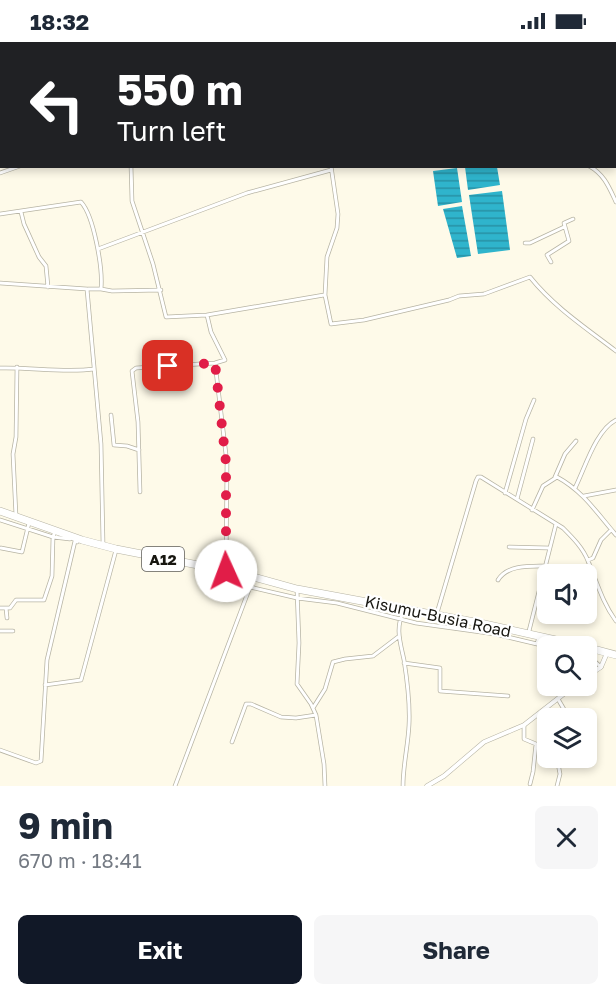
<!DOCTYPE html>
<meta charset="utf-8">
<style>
:root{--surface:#fff;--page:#f6f6f7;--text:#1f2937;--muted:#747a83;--accent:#111827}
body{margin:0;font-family:"Golos Text",sans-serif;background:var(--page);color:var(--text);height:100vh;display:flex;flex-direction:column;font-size:22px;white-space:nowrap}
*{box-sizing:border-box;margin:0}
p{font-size:20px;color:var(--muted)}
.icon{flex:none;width:33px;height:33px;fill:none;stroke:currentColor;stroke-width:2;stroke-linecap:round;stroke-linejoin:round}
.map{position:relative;height:744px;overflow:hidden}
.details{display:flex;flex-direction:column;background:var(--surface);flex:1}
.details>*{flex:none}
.hud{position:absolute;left:0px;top:0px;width:616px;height:126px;box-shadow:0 3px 9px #0003;background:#202124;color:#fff;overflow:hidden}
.controls{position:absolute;left:537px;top:522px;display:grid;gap:12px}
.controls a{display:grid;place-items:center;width:60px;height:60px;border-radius:9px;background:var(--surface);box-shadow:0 3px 9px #0003;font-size:30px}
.pin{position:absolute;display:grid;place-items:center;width:51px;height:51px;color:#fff;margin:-26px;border-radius:12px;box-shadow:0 3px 9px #0006}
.me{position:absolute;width:66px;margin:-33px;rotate:358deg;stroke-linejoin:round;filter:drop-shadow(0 0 4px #0008)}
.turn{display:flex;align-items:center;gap:21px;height:126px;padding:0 18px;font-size:27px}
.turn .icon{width:78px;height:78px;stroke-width:2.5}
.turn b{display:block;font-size:42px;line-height:51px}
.round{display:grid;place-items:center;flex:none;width:63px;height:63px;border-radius:9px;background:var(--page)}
.overview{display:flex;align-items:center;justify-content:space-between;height:102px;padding:0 18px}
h1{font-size:36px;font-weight:700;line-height:45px}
.button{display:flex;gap:12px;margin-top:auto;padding:12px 18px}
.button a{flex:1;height:69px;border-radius:9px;background:var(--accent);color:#fff;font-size:24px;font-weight:700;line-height:69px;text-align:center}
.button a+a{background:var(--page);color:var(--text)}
.status{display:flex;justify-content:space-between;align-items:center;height:42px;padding:0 30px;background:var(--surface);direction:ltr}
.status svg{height:16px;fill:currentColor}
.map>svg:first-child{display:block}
.water{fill:url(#water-rules)}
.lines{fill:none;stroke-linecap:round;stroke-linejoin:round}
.minor-casing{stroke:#b7b4a4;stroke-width:4.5}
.tertiary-casing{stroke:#b7b4a4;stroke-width:5}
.trunk-casing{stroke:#b7b4a4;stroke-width:8}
.minor{stroke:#fff;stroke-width:3}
.tertiary{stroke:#fff;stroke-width:4}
.trunk{stroke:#fff;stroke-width:7}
.route{stroke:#e11d48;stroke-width:10;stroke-dasharray:0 18}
.labels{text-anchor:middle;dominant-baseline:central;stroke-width:4.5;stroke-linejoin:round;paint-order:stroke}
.shield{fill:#fff;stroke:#5d5c58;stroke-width:1.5}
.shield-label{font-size:15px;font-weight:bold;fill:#171610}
.street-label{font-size:16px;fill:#171610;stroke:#fff}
</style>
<div class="status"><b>18:32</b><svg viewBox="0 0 49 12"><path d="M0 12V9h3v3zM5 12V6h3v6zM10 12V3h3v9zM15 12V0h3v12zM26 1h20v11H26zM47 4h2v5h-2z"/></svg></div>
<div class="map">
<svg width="616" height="744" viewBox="0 0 616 744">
<defs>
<pattern id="water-rules" width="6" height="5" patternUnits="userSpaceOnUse" patternTransform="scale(1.5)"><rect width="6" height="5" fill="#2fb4cc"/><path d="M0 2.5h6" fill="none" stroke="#2791a4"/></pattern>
</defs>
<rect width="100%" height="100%" fill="#fefae9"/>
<path class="water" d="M465 125H497L500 143 468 148Z
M457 126 462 160 438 164 433 129Z
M502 149 510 208 478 212 469 153Z
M462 164 471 214 457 216 443 167Z"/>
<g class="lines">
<defs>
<path id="minor" d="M85 0 86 2
M258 0 259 2
M322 0 323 2
M467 0 469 2
M509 0V2
M241 2 246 0
M318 2V0
M332 2 335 0
M615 4H616
M0 53H2
M131 124 132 159 153 222 166 275 207 273 324 253
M331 124 338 172 337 186 327 215 325 253 331 282 364 278 449 258 459 254 484 252 530 235C554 265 586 286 616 309
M589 124C604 132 609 145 616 160
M0 131 20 124
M21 170 24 182 39 215 46 224 48 245
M0 172 81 160C94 174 103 227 101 247L112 249 161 248
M525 201H530L564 185
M98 207 247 151 331 128
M551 220 547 213 569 199 564 181 573 177
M0 241 87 247 101 402 103 501
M88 247H101
M215 321 227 421 226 528
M0 326C32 325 63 331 94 327
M111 373 114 403 127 404 139 408
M555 435 565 412 576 399
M575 446C585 426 596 388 616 378
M140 450 138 380 132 329 136 326 215 321 225 318 211 290 207 273
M505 451 526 377 534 358
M584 454 616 448
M517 457 533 397
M532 468 543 444 557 435C583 449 597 471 616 493
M16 474 13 412 16 395 17 325
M0 478 53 495 70 497
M509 505 549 506
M1 506 22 510 29 481
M588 518 593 516 601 498 611 488
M582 532 589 522
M498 538C507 523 529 524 544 524
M250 545 297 556 337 561 416 581 495 592 537 602 539 595
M297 548 299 601 297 642 311 662 316 673 324 722 325 744
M0 566H10L16 558H44L52 534 53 495 55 489
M6 566 7 576
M437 571 476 439 478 435H481L563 486C573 496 583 506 588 519 597 540 602 560 616 579
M0 589H13
M529 589 556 482
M537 602 549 604
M586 615 592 617 601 625
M404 621 440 626V649L508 654
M45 643 81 638 116 508
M558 657 569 676
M313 666 325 647 333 620 345 617 373 614 398 595
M545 667 548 676
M524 683V697L536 702 533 730 530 742
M232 700 246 662H251L281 675 296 676 316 673
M0 708 36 721 41 719 47 618 75 499 77 500
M574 716 576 722 586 721
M175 744 250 545 252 535
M403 744C403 723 408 704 409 683 410 664 407 637 404 618 400 599 395 586 404 568
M557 744 560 732 557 716"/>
<path id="tertiary" d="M586 635 601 625 607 611
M427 744 444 734 484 700 524 683 574 644"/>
<path id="trunk" d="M0 469 82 498 116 507 239 531 297 547 480 581 583 604
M586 605 616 613"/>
</defs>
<use href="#minor" class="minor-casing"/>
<use href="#tertiary" class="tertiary-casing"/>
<use href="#trunk" class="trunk-casing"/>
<use href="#minor" class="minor"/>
<use href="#tertiary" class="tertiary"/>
<use href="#trunk" class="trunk"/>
</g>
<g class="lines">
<path class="route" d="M168 324 215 321 226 421V529"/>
</g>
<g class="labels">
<rect class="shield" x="142" y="505" width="42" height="24" rx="4.5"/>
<g class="shield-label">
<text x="163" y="517">A12</text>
</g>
<g class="street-label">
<text transform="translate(438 574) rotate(12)">Kisumu-Busia Road</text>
</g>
</g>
</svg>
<div class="controls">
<a><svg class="icon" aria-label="sound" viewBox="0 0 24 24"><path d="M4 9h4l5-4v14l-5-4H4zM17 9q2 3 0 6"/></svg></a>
<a><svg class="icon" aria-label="search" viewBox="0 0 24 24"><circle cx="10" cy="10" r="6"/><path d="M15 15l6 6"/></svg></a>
<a><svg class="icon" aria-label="layers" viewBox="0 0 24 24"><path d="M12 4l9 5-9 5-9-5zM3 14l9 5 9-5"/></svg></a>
</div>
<div class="pin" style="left:168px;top:324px;background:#d93025"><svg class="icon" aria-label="arrive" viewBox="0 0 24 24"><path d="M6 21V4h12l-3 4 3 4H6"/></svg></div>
<svg class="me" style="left:226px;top:529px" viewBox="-20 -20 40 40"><circle r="19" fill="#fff"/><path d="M0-13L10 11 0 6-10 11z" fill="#e11d48"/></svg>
<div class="hud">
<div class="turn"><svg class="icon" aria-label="left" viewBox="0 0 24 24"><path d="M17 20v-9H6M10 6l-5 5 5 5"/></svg><div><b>550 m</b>Turn left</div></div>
</div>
</div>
<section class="details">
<div class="overview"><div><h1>9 min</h1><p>670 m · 18:41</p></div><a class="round"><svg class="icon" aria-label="close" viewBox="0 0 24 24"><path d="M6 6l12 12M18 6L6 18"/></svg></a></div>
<div class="button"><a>Exit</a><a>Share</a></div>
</section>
